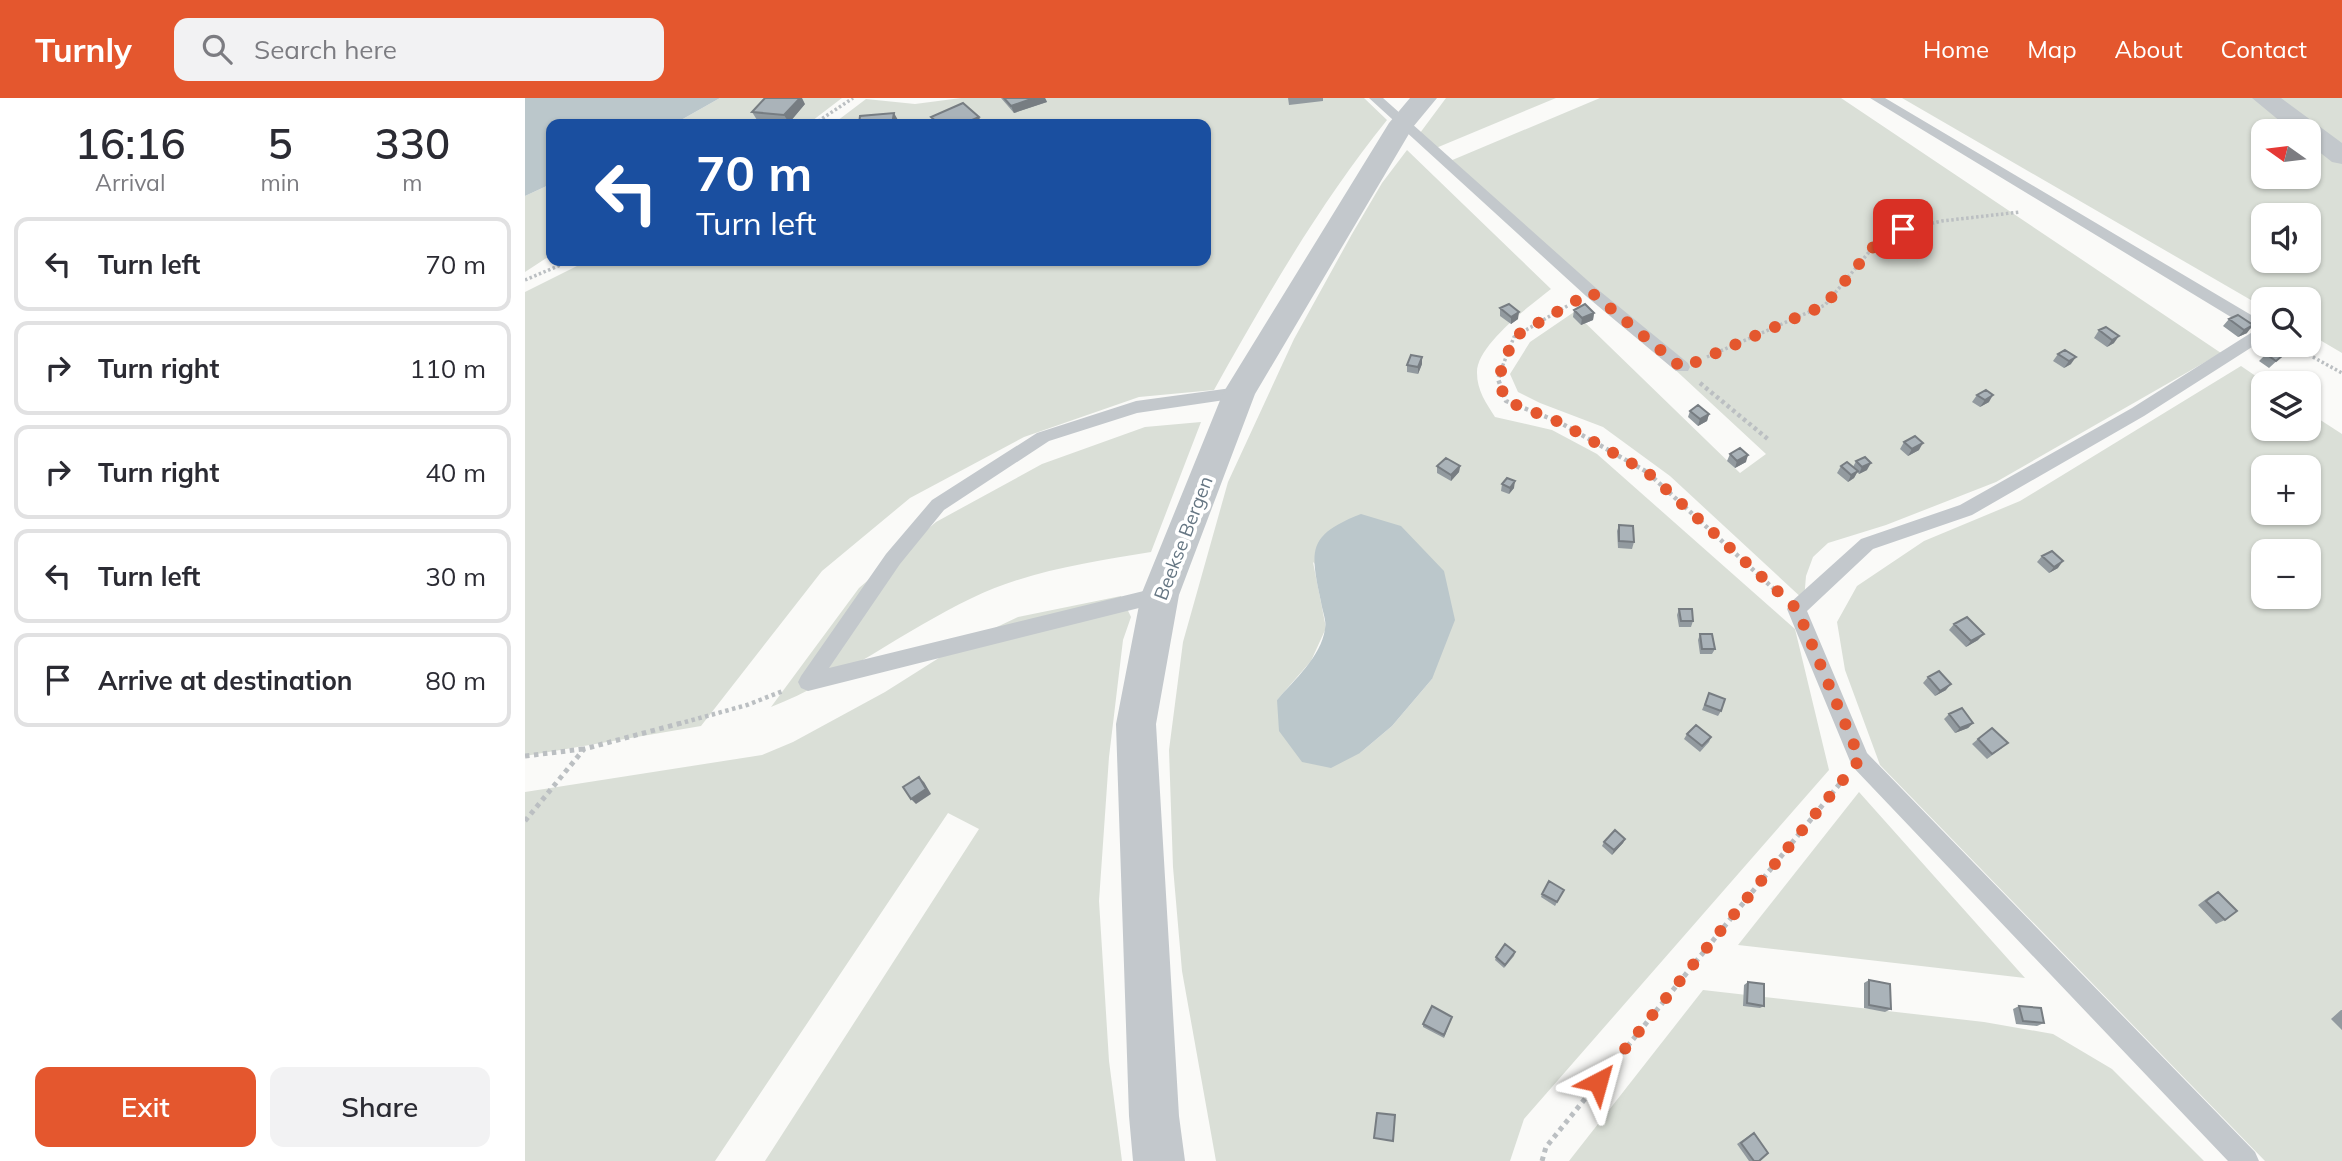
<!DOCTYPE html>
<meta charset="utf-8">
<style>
:root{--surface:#fff;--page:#f2f2f3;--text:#2b2b33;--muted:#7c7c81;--line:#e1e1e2;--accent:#e4572e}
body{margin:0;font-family:Mulish,sans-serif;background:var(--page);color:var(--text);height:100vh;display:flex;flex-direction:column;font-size:26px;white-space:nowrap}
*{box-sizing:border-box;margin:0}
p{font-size:23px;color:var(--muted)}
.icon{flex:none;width:38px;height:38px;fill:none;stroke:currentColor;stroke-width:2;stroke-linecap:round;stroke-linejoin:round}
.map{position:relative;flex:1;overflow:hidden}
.details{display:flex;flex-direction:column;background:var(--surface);width:525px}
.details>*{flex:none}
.guide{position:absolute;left:21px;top:21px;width:665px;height:147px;border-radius:14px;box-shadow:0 2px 5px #0004;background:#1a4fa0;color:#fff;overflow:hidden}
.needle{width:46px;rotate:284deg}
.buttons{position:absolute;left:1726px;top:21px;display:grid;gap:14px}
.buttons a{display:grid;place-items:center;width:70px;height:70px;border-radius:14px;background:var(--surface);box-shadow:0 2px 5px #0004;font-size:35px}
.pin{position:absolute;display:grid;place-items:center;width:60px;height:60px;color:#fff;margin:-30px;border-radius:14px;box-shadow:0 4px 10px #0006}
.me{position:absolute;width:77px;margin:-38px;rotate:39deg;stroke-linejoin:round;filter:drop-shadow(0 0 5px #0008)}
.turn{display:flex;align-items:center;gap:24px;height:147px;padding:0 35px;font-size:32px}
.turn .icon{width:91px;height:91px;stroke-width:2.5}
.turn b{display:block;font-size:49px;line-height:60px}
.eta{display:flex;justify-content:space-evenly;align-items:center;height:119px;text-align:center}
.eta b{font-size:42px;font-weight:600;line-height:49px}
.cta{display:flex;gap:14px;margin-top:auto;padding:14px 35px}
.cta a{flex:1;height:80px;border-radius:14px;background:var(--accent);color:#fff;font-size:28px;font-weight:600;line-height:80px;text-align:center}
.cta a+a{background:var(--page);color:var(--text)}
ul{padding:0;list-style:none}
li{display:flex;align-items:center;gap:21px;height:94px;margin:0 14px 10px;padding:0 21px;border:4px solid var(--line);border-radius:14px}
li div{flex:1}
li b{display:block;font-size:26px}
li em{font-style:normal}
header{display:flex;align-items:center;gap:42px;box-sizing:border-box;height:98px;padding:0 35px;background:var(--accent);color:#fff}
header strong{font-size:33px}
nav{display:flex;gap:38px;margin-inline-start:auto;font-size:24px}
.search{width:490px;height:63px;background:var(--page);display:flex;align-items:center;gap:18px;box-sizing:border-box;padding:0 24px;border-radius:14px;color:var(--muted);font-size:26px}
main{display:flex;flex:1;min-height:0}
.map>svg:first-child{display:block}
.green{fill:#dadfd7;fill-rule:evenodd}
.water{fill:#bbc7cb}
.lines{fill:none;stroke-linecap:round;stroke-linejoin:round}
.path-far2{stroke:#bbbfc2;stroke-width:3.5;stroke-dasharray:2.5 2.5;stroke-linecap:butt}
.path-far1{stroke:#bbbfc2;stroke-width:4.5;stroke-dasharray:3.5 3.5;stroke-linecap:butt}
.path{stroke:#bbbfc2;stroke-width:5;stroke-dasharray:4.5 4.5;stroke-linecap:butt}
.service{fill:#c3c8cc;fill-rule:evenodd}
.minor{fill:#c3c8cc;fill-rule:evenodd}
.wall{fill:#929a9f}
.shaded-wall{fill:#777d82}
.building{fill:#aab3b9;stroke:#777d82;stroke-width:2}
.route{stroke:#e4572e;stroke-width:12;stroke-dasharray:0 21.6}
.labels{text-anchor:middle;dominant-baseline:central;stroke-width:7;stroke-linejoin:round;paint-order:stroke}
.street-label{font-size:19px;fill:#657683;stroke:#fff}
</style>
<header>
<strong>Turnly</strong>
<div class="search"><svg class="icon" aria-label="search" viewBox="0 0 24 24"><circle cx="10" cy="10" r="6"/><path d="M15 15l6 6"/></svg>Search here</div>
<nav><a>Home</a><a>Map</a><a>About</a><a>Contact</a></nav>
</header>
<main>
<section class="details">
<div class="eta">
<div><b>16:16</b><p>Arrival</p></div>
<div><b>5</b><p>min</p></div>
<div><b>330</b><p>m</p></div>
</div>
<ul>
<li><svg class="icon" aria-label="left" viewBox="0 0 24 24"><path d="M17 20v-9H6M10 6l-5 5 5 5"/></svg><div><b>Turn left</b></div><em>70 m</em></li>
<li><svg class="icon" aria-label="right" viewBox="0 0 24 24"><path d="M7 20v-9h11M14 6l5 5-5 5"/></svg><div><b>Turn right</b></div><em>110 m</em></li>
<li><svg class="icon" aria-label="right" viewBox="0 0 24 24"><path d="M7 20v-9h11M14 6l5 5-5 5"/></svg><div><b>Turn right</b></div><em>40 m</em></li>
<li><svg class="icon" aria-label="left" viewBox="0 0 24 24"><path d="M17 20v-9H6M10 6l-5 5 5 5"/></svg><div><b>Turn left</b></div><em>30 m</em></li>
<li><svg class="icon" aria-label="arrive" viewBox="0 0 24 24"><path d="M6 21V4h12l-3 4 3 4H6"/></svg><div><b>Arrive at destination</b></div><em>80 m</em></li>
</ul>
<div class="cta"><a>Exit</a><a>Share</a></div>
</section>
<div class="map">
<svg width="1817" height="1063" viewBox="0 0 1817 1063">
<rect width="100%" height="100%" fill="#fafaf8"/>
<path class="green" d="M195 0H317L283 26H149Z
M436 0H839L862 22C795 105 741 199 689 292L614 299 499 339 385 400 297 473 176 628 0 658V194L62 163H681V26H308L341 1 390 6Z
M921 0H1031L911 50 895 35Z
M1075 0H1316L1696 255 1471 384 1361 427 1303 445 1288 459 1281 478 1279 502 1145 378 1078 329 1015 305 993 294 985 276 1005 244 1049 214 1215 375 1241 356 925 63Z
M1377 0H1817V255L1783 235V201H1738V209ZM1738 33H1783V79H1738ZM1738 117H1783V163H1738Z
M882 52 1026 191C1006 207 951 247 952 275 952 292 961 305 970 319L1027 332 1072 356 1270 531 1304 672 999 1021 985 1063H691L657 873 648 769 644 652 658 544 703 384 769 241 827 136 857 85ZM788 464 907 581 867 628 835 655 752 602 786 563 801 530Z
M26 86V157L0 174V98Z
M1716 268 1741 285H1738V331H1783V314L1817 336V1063H1740L1355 667 1320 572 1312 524 1332 488 1399 443 1495 403ZM1738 369H1783V415H1738ZM1738 453H1783V499H1738Z
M676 324 626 454C566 464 502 473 447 500 378 533 317 581 246 609L334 490 411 424 517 366 620 329Z
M596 498 606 519 598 542 584 659 574 803 584 963 597 1063H240L454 731 423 715 190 1063H0V694L237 657 268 644 360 594 436 546 493 519Z
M1334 694 1500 880 1213 847Z
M1178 892 1459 924 1528 936 1587 971 1679 1063H1044Z"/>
<path class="water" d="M0 0H195L149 26H26V86L0 98Z
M836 416 876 428 919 473 930 522 907 581 867 628 835 655 806 670 777 664 754 633 752 602C769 582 796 559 800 531 802 523 797 512 796 504 785 452 782 437 836 416Z"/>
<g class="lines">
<path class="path-far2" d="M289 26 328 0
M0 182 45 163
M1766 247 1817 275
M1182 259 1300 207 1359 136 1417 123 1495 114
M974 277 989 239 1044 207"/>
<path class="path-far1" d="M975 276 973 281 981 303 1034 324 1122 374 1250 492
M1175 285 1244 342
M153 626 222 607 258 593"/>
<path class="path" d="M0 658 58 651
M0 723 59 651 160 624
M1017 1063 1021 1049 1317 683"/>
<path class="service" d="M844 0H858L1071 190 1163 265 1165 269 1163 273H1151L1061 198Z
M1345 0H1360L1738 224V242L1619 318 1447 417 1348 451 1282 513 1342 655 1730 1054 1734 1063H1703L1327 668 1262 511 1265 505 1336 441 1435 407 1607 310 1729 233Z
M714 289 722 295 720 299 612 315 524 343 419 412 375 466 304 570 635 489 642 491 644 497 642 503 283 593 276 590 273 584 276 578 361 456 407 402 512 335 611 303Z"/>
<path class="minor" d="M885 0H912L888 29 730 296 654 497 631 626 654 1018 660 1063H608L604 1018 591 626 616 497 698 295 864 25Z
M1727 0H1756L1817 45V66L1807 64 1783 45V33H1767Z"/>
</g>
<path class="wall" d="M476 0H520L522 4 489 15Z
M763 0H798V3L764 7Z
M280 6 264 25 232 22 227 14Z
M975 210 993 221 986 226 975 218Z
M1049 212 1069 215 1068 222 1056 227 1048 219Z
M1713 217 1722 235 1713 239 1698 228 1704 221Z
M1581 229 1589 245 1582 249 1569 240 1574 232Z
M1540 252 1546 266 1539 270 1528 263 1533 256Z
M1741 256 1757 258 1744 270 1734 263Z
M897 259V266L893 276 882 274V267Z
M1452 297 1464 304 1455 309 1447 304Z
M1165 313 1184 316 1182 323 1173 328 1163 319Z
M1379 344 1394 352 1383 358 1375 351Z
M1205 356 1221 364 1210 370 1202 363Z
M1331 363 1342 372 1334 376 1332 374 1329 380 1323 384 1312 375 1316 368 1328 369Z
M912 368H935L934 374 926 383 912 375Z
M977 386 989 390 984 396 976 393Z
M1094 427 1109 444 1107 451 1093 450 1092 433Z
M1517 458 1533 470 1524 475 1512 464Z
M1154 511 1168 523 1166 529H1154L1152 517Z
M1429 526 1453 542 1441 549 1424 532Z
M1175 536 1190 551 1187 556H1175L1173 542Z
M1403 579 1421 592 1410 598 1398 585Z
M1184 595 1196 613 1193 618 1177 612Z
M1424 616 1448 625 1443 630 1430 635 1419 621Z
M1162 636 1186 639 1184 644 1175 654 1159 641Z
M1453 641 1477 650 1462 661 1447 646Z
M1100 741 1098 745 1087 757 1077 748 1079 744Z
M1039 792 1030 808 1016 799 1017 796Z
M1693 794 1700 822 1691 826 1673 807 1685 798Z
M990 854 989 858 979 870 970 862 971 859Z
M1344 882 1366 911 1360 914 1339 910V885Z
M1223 884 1239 908 1235 910 1218 908 1219 887Z
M1494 908 1519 925 1512 928 1491 926 1488 911Z
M1816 912H1817V932L1806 921Z
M927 919 919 940 898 929V926Z
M1229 1035 1234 1063H1224L1212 1046 1225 1037Z"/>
<path class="shaded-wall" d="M275 0H277L280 6 264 25 259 17Z
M509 0H520L522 4 489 15 486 8Z
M369 15 373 22 372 26H367Z
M454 19 457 26H438Z
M994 214 993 221 986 226V219Z
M1069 215 1068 222 1056 227 1057 220Z
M1728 227 1722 235 1713 239 1719 232Z
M1594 238 1589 245 1582 249 1587 242Z
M897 259V266L893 276V269Z
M1551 259 1546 266 1539 270 1544 263Z
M1468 297 1464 304 1455 309 1460 302Z
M1184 316 1182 323 1173 328 1175 321Z
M1398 345 1394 352 1383 358 1387 351Z
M1223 357 1221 364 1210 370 1212 363Z
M1346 365 1342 372 1334 376 1337 369Z
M935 368 934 374 926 383V377Z
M1333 373 1329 380 1323 384 1326 377Z
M990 383 989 390 984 396 985 390Z
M1538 463 1533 470 1524 475 1529 469Z
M1459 536 1453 542 1441 549 1446 543Z
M1426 586 1421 592 1410 598 1415 593Z
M1448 625 1443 630 1430 635 1435 630Z
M394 679 399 684 406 696 391 706 386 701Z
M1100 741 1098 745 1087 757 1089 752Z"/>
<path class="building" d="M240 0H275L259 17 227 14Z
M479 0H509L486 8Z
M438 5 454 19 438 26H414L406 19Z
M369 15 367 26H334L335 18Z
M984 206 994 214 986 219 975 210Z
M1060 206 1069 215 1057 220 1049 212Z
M1713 217 1728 227 1719 232 1704 221Z
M1581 229 1594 238 1587 242 1574 232Z
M1540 252 1551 259 1544 263 1533 256Z
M1747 252 1757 258 1751 263 1741 256Z
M886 257 897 259 893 269 882 267Z
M1461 292 1468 297 1460 302 1452 297Z
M1173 307 1184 316 1175 321 1165 313Z
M1390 338 1398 345 1387 351 1379 344Z
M1215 350 1223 357 1212 363 1205 356Z
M1340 359 1346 365 1337 369 1331 363Z
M921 360 935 368 926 377 912 368Z
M1322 364 1333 373 1326 377 1316 368Z
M982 380 990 383 985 390 977 386Z
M1094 427 1108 428 1109 444 1094 443Z
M1527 453 1538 463 1529 469 1517 458Z
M1154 511H1167L1168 523H1156Z
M1442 519 1459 536 1446 543 1429 526Z
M1175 536H1187L1190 551H1177Z
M1414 573 1426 586 1415 593 1403 579Z
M1184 595 1200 601 1196 613 1180 607Z
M1437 610 1448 625 1435 630 1424 616Z
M1171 627 1186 639 1177 648 1162 636Z
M1467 630 1483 645 1467 656 1453 641Z
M394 679 401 691 386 701 378 689Z
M1090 732 1100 741 1089 752 1079 744Z
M1024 783 1039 792 1032 804 1017 796Z
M1693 794 1712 813 1700 822 1681 803Z
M980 846 990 854 980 867 971 859Z
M1344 882 1365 886 1366 911 1344 907Z
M1223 884 1239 886V908L1222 905Z
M907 908 927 919 919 937 898 926Z
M1494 908 1516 910 1519 925 1498 923Z
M852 1015 870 1017 868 1043 849 1040Z
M1229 1035 1243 1055 1234 1063H1229L1216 1045Z"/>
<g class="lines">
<path class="route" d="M1073 984 1335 661 1272 511 1122 374 1034 324 981 303 973 281 989 239 1066 194 1157 270 1300 207 1359 136 1378 131"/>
</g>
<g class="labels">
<g class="street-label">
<text transform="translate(658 440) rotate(-69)">Beekse Bergen</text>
</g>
</g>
</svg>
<div class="buttons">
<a><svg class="needle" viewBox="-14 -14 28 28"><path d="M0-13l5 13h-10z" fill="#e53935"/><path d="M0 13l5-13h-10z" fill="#7c7c81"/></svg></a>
<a><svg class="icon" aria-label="sound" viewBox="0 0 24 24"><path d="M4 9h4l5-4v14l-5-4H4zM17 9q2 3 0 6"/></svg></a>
<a><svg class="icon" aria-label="search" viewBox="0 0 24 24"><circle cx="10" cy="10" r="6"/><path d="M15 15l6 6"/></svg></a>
<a><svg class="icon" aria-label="layers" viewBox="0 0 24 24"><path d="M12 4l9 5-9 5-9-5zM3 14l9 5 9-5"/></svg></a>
<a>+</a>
<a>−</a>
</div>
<div class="pin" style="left:1378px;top:131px;background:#d93025"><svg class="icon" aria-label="arrive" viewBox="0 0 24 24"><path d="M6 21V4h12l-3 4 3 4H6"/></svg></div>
<svg class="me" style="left:1073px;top:984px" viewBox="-20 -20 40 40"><path d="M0-17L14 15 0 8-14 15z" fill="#e4572e" stroke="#fff" stroke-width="4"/></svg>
<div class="guide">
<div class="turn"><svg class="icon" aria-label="left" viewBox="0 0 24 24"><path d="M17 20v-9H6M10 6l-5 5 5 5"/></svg><div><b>70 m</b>Turn left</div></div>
</div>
</div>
</main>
